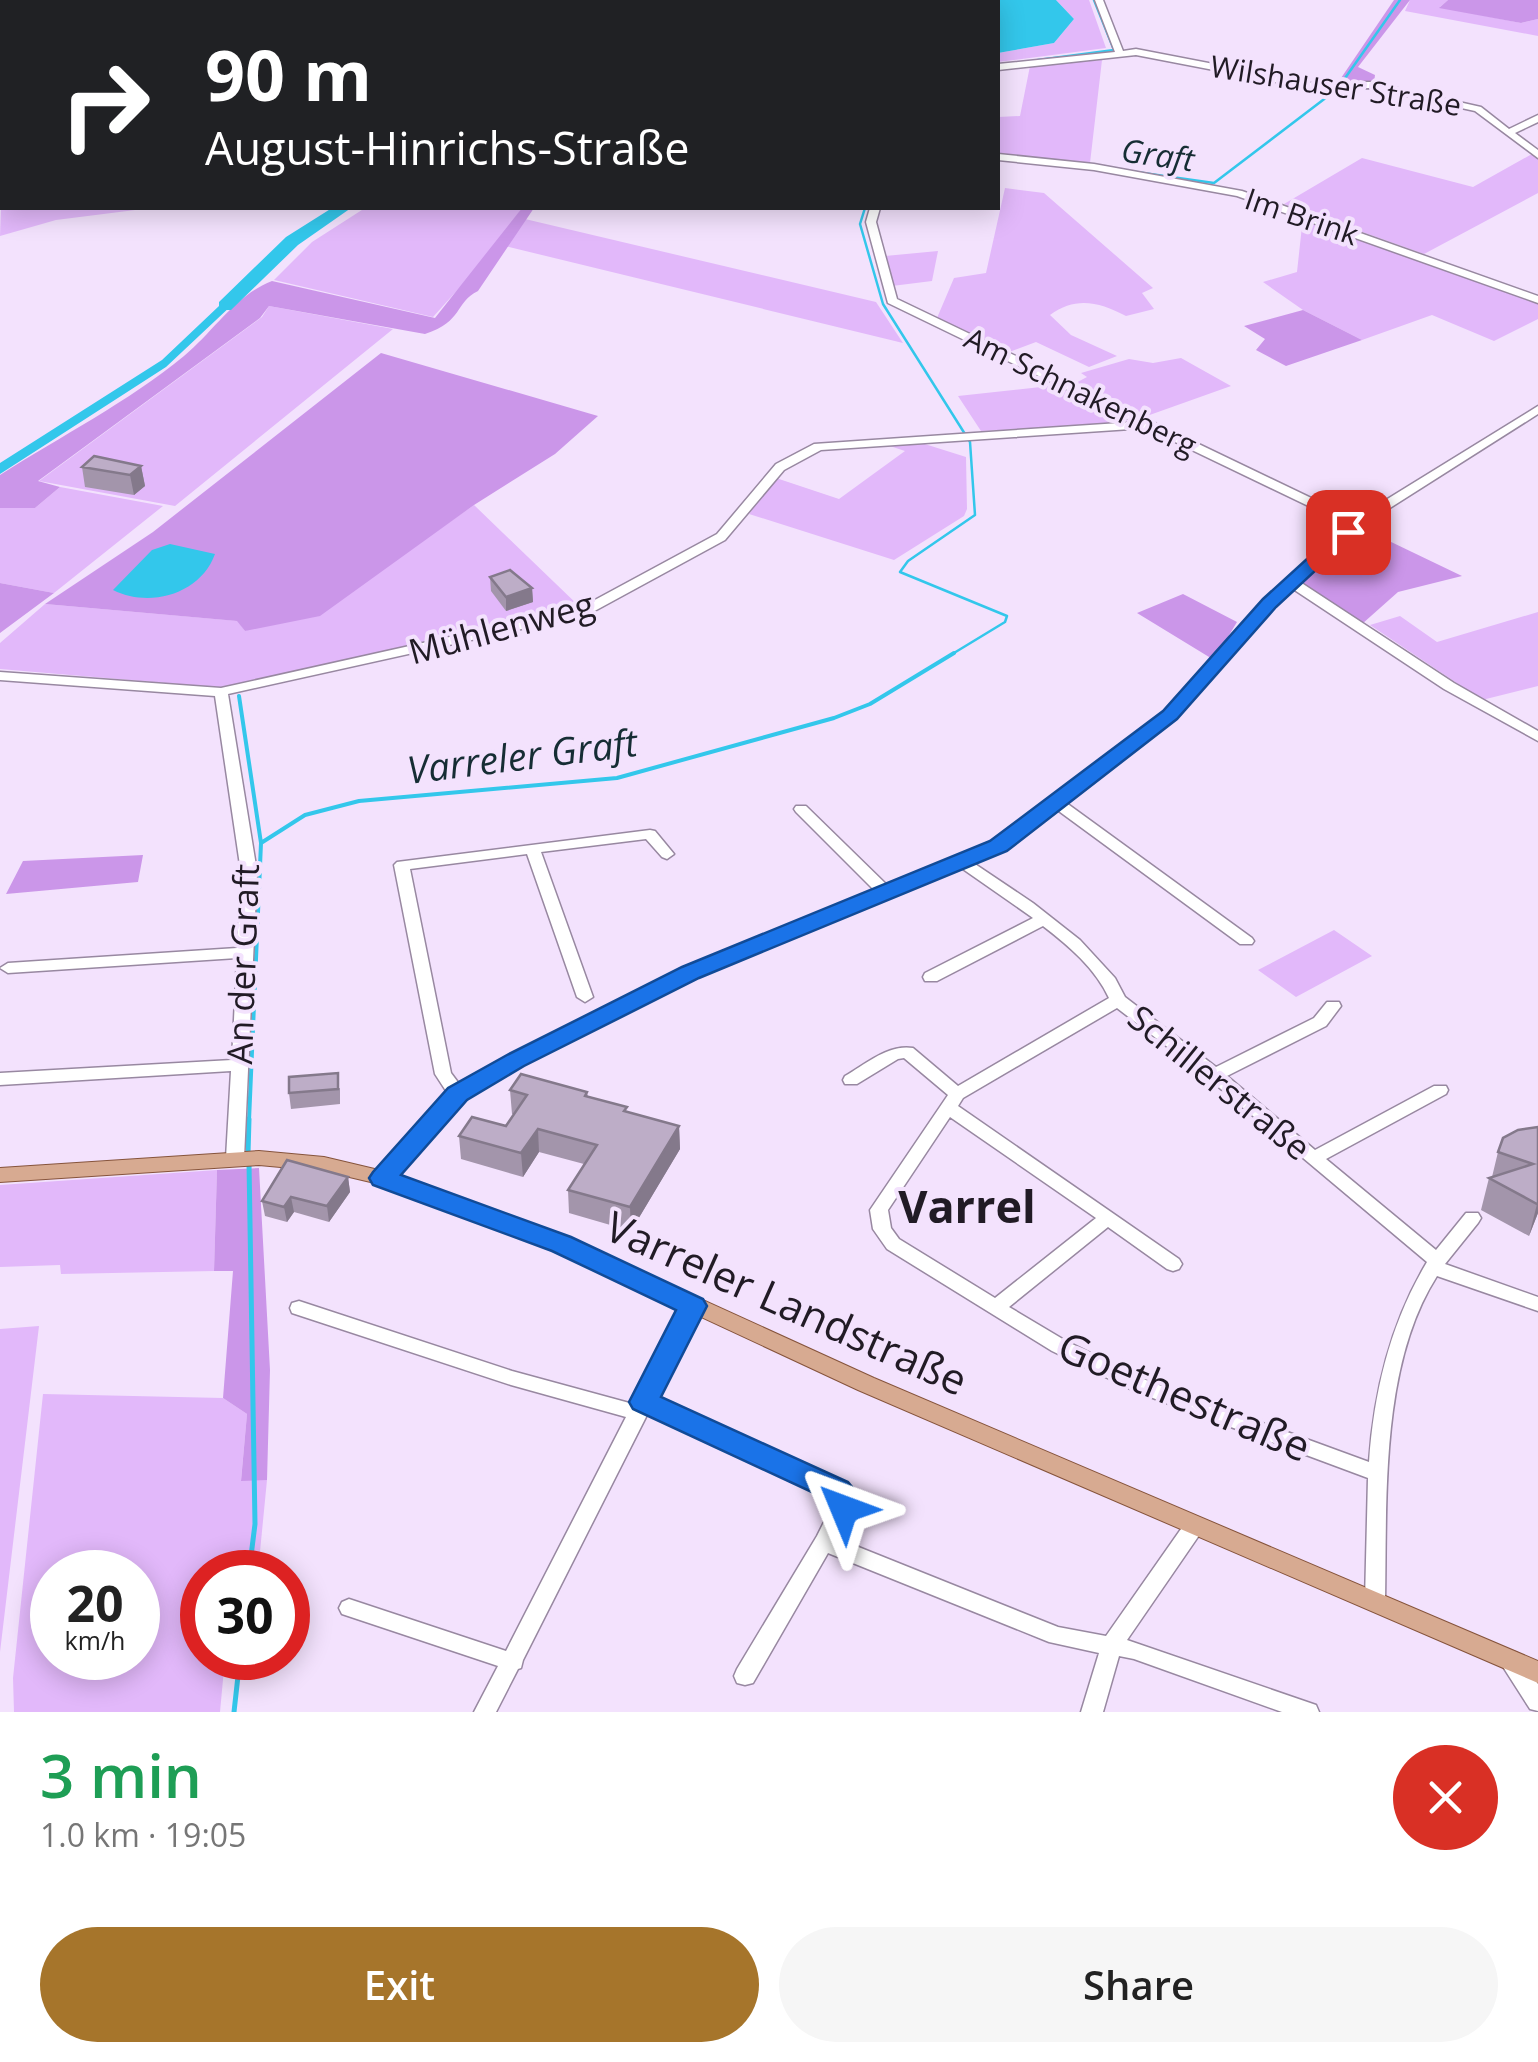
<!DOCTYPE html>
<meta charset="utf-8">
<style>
:root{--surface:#fff;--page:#f6f6f6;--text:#222;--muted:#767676;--accent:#a6752b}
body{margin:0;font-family:"Open Sans",sans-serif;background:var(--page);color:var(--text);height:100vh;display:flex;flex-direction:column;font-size:38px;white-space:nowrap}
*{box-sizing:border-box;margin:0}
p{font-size:32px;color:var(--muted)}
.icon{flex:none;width:55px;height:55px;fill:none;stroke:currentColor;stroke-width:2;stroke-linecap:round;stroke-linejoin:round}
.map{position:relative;height:1712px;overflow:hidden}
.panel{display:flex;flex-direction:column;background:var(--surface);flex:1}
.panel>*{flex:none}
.guide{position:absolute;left:0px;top:0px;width:1000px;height:210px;box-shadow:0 5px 25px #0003;background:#202124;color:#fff;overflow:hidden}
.speed{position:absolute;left:30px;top:1550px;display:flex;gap:20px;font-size:50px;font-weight:700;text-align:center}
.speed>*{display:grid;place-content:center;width:130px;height:130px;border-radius:50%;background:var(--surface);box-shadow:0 5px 25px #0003;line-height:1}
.speed small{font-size:25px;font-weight:400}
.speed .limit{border:15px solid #d22;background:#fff;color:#111}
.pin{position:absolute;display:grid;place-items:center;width:85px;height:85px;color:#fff;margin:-42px;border-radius:20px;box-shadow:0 5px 15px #0006}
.me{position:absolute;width:110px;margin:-55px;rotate:314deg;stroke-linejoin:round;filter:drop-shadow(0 0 8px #0008)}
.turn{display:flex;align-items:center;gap:35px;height:210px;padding:0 40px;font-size:45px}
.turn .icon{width:130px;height:130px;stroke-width:2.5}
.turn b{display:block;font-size:70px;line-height:85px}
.round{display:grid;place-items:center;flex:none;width:105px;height:105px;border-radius:52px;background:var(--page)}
.head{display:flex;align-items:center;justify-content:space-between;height:170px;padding:0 40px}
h1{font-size:60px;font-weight:600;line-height:75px;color:#1e9e55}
.primary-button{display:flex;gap:20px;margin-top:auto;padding:20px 40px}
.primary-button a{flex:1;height:115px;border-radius:60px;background:var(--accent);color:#fff;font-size:40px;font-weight:600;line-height:115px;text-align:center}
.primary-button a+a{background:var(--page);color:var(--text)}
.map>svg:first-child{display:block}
.green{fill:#e2b8fa;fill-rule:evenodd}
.forest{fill:#cb96e9}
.water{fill:#33c7eb}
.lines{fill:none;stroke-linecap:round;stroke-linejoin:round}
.stream-far2{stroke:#33c7eb;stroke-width:2.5}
.stream-far1{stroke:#33c7eb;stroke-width:4}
.stream{stroke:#33c7eb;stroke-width:5}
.river{fill:#33c7eb;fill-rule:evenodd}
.minor-casing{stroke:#9888a1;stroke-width:3}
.major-casing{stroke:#86543c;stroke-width:2}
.minor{fill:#fff;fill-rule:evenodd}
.major{fill:#d7aa91;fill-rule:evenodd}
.wall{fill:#a395ab}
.shaded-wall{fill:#84798b}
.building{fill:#bdadc7;stroke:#84798b;stroke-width:2.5}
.route{fill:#1a73e8;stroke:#114b97;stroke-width:2.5}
.labels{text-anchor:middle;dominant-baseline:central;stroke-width:8;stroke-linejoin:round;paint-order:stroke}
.far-street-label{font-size:30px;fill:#211b25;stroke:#f3e2fd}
.far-water-label{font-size:32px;font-style:italic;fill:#162d34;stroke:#f3e2fd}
.street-label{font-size:35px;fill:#211b25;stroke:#f3e2fd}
.water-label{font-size:38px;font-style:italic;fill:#162d34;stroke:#f3e2fd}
.near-street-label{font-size:42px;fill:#211b25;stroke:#f3e2fd}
.district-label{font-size:45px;font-weight:bold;fill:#211b25;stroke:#f3e2fd}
</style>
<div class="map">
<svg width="1538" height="1712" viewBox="0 0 1538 1712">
<rect width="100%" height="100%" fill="#f3e2fd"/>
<path class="green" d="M1056 0H1089L1106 48 998 62V53L1054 43 1074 19Z
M1410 0H1448L1440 7 1521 23 1538 19V36L1405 11Z
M1102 60 1090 163 998 153V117L1020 116 1030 66Z
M1532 154 1538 159V193L1424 254 1284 204 1362 158 1473 187Z
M2 179V208H151L56 220 0 236Z
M1005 188 1044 193 1153 288 1142 293 1154 309 1126 316C1099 302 1076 296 1050 315L1071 335 1117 356 1089 367 1036 342 1009 352 937 318 954 278 986 273Z
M365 208H522L489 255 433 317 274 280 312 242Z
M1303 217 1538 303V319L1494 341 1432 315 1362 340 1303 310 1263 282 1297 272Z
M525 219 876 302 903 343 505 246Z
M938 251 932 281 892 286 885 256Z
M269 306 393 329 175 506 39 481 262 317Z
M1181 358 1231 386 1144 417 1072 385 1087 377 1081 373 1129 359 1153 363Z
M1059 385 1141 424 981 431 958 396Z
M912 440 966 457 967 509 964 516 894 560 749 514 776 478 839 499 905 451 878 442Z
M60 487 163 506 54 593 0 583V508H35Z
M474 505 581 608 223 688 0 669V643L45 604 238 621 245 631 415 546Z
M1538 612V686L1482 700 1370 625 1400 616 1437 642Z
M1334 930 1372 956 1296 997 1258 970Z
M217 1170 214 1271 61 1274 60 1265 0 1267V1185Z
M39 1326 0 1652V1329Z
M43 1394 223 1398 247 1414 241 1480H267L258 1572H202V1658H225L220 1712H14L13 1678ZM52 1572H138V1658H52Z"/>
<path class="forest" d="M1394 0H1410L1358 67 1375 75 1374 83 1339 81Z
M1448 0H1538V19L1521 23 1439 8Z
M522 208H534L478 291C454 303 464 321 425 334L269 306 260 318 38 481 60 487 35 508H0V475C61 436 128 402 184 356 215 330 234 296 272 281L435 318Z
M1303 310 1362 340 1286 366 1256 350 1265 339 1244 326Z
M381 353 598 416 555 454 474 505 320 616 245 631 237 621 45 604 153 532Z
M1362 528 1462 576 1398 592 1362 624 1298 582Z
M0 583 54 593 0 633Z
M1183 594 1237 622 1214 660 1137 613Z
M143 855 138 882 6 894 23 861Z
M259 1168 270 1370 267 1480 241 1481 247 1414 223 1398 233 1271H214L217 1170Z"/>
<path class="water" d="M780 0H1056L1074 19 1054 43 998 53V2H775Z
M247 285 249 289 166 367 0 474V463L162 360 238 288Z
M170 544 215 554C201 593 151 609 113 590L152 550Z"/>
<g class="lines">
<path class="stream-far2" d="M1038 60 1114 50 1094 0
M1343 81 1400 0
M1129 171 1214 183 1340 87
M865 208 860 224 883 304 970 442 975 515 908 561 900 572 1007 616 1005 622 949 656"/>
<path class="stream-far1" d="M239 696 261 843
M249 1121 261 843 305 815 359 801 617 778 834 718 870 704 954 653"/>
<path class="stream" d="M248 1154 249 1119
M249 1163 255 1524 249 1572
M234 1712 240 1658"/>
<path class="river" d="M332 208H351L298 245 231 310H219V302L286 237Z"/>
<defs>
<path id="minor" d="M267 0H287L289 2H271Z
M379 0H387L386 2H378Z
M1095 0H1103L1123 51 1136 49 1312 83 1370 82 1481 107 1509 129 1538 115V122L1515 133 1538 150V158L1475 111 1370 88 1312 89 1136 55 998 70V64L1115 52Z
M0 130H2V136H0Z
M998 154 1094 164 1242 191 1538 296V303L1237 196 1094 170 998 160Z
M870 208H880L876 222 897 299 1355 519 1538 406V414L1360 527 1300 582 1454 683 1538 731V741L1444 689 1293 589 1275 606 1175 718 1065 802 1252 938 1254 941 1252 944H1240L1056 809 1003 849 972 862 1033 903 1080 940 1115 978 1125 997 1216 1067 1314 1018 1327 1002H1339L1341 1006 1326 1026 1227 1076 1315 1150 1434 1086H1446L1448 1090 1446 1094 1326 1159 1436 1250 1466 1213H1478L1481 1218 1478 1223 1445 1264 1538 1297V1311L1437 1276C1380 1365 1387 1498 1385 1601L1382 1607 1375 1610 1368 1607 1365 1601 1368 1478 1134 1391 1052 1351 887 1249 873 1229 870 1210 948 1095 904 1058 898 1059 857 1084H845L843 1080 845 1076C866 1064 888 1044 913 1048L958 1086 1109 998C1095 968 1069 946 1043 926L937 981H925L923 977 925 973 1033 918 960 867 696 977 522 1064 463 1098 389 1182H377L374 1178 448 1094 435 1074 394 865 397 862 650 830 655 831 674 854 667 859 662 857 646 839 541 852 593 997 585 1002 577 997 527 854 410 869 451 1073 460 1085 510 1056 684 969 875 891 796 812 794 809 796 806H806L888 886 993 843 1165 712 1265 600 1348 525 1146 428 821 450 784 470 725 540 589 614 228 694 257 872 244 1158 241 1162H229L226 1158 231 1071 0 1085V1073L232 1060 237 958 8 973 0 968 8 963 237 948 241 872 215 696 0 680V672L221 688 580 608 717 534 776 464 814 444 1134 422 888 303 866 222ZM1117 1008 1209 1079 1427 1262C1390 1324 1374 1391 1369 1462L1148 1381 1066 1341 1009 1307 1108 1227 1167 1269 1173 1271 1179 1269 1182 1264 1179 1259 958 1106 963 1098ZM950 1117 1096 1218 995 1298 899 1239 891 1228 888 1210Z
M693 1299 700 1301 702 1306 655 1399 844 1485 856 1498 836 1538 1058 1627 1106 1636 1188 1519 1195 1517 1202 1519 1205 1525 1202 1531 1127 1640 1316 1705 1319 1712H1282L1134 1659 1119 1656 1103 1712H1081L1099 1653 1049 1642 828 1553 753 1683 745 1685 737 1683 734 1676 737 1669 817 1536 835 1500 648 1413 523 1660 521 1668 518 1669 496 1712H474L498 1666 342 1614 339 1608 342 1602 349 1599 506 1651 626 1417 511 1385 292 1313 290 1308 292 1303 299 1301 512 1371 633 1404 686 1301Z
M1509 1650 1517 1653 1538 1684V1711L1530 1709 1498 1659 1501 1653Z"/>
<path id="major" d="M259 1151 324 1157 383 1171 569 1239 874 1378 1538 1661V1683L858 1390 555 1249 379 1184 324 1171 259 1165 0 1182V1168Z"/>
</defs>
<use href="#minor" class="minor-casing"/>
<use href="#major" class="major-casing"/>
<use href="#minor" class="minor"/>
<use href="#major" class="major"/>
</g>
<path class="wall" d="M141 466 145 486 134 495 85 487 82 467Z
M490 577 532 588 533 602 506 611 491 591Z
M340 1088V1104L291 1109 289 1093Z
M510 1090 587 1092 588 1097 627 1112 679 1126 680 1149 631 1231 569 1213 568 1190 584 1164 539 1152 523 1177 461 1159 459 1136 506 1126 514 1114H512Z
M1538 1127V1213L1529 1236 1481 1210 1489 1178 1492 1177 1498 1152Z
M348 1177 350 1192 329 1222 294 1212 287 1222 265 1216 262 1201Z"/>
<path class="shaded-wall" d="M141 466 145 486 134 495 130 475Z
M532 588 533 602 506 611V597Z
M679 1126 680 1149 631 1231 630 1207Z
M538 1129 539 1152 523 1177 521 1153Z
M348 1177 350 1192 329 1222 327 1206Z
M291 1197 294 1212 287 1222 284 1207Z
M1538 1203V1213L1529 1236 1537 1204Z"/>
<path class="building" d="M94 456 141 466 130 475 82 467Z
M510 570 532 588 506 597 490 577Z
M338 1073V1089L289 1093V1077Z
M521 1074 587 1092 585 1096 627 1107 624 1111 679 1126 630 1207 568 1190 597 1145 538 1129 521 1153 459 1136 472 1117 506 1126 527 1095 510 1090Z
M1538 1127V1203L1537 1204 1489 1178 1533 1164 1498 1152 1503 1138 1518 1130Z
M287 1160 348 1177 327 1206 291 1197 284 1207 262 1201Z"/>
<path class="route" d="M1341 528 1357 532 1276 607 1177 719 1007 851 699 978 524 1066 467 1100 401 1175 571 1237 703 1299 707 1306 661 1397 848 1482 861 1498 855 1518 844 1522 833 1518 827 1499 633 1409 629 1402 676 1310 552 1251 373 1185 369 1178 373 1172 448 1088 507 1055 682 967 990 841 1163 711 1263 599Z"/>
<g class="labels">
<g class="far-street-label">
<text transform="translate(1336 85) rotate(9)">Wilshauser Straße</text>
<text transform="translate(1302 216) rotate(19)">Im Brink</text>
<text transform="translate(1081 391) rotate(26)">Am Schnakenberg</text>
</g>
<g class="far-water-label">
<text transform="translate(1158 154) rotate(8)">Graft</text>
</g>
<g class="street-label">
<text transform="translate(501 627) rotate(-15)">Mühlenweg</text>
<text transform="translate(242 964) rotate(-88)">An der Graft</text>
<text transform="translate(1220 1082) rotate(39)">Schillerstraße</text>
</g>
<g class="water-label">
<text transform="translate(522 755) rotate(-7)">Varreler Graft</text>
</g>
<g class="near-street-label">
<text transform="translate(787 1302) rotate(24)">Varreler Landstraße</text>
<text transform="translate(1185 1395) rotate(23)">Goethestraße</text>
</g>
<g class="district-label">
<text x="967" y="1205">Varrel</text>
</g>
</g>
</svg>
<div class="speed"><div>20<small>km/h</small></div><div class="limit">30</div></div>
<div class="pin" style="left:1348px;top:532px;background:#d93025"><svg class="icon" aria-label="arrive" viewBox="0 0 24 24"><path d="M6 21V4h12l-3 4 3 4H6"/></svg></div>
<svg class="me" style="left:844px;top:1509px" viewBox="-20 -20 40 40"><path d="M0-17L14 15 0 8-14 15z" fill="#1a73e8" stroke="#fff" stroke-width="4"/></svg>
<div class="guide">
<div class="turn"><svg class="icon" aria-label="right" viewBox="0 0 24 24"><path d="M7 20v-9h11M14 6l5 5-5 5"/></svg><div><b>90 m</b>August-Hinrichs-Straße</div></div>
</div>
</div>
<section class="panel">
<div class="head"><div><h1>3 min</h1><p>1.0 km · 19:05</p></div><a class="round" style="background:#d93025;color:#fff"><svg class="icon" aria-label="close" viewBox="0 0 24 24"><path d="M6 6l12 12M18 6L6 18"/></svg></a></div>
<div class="primary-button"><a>Exit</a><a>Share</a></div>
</section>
